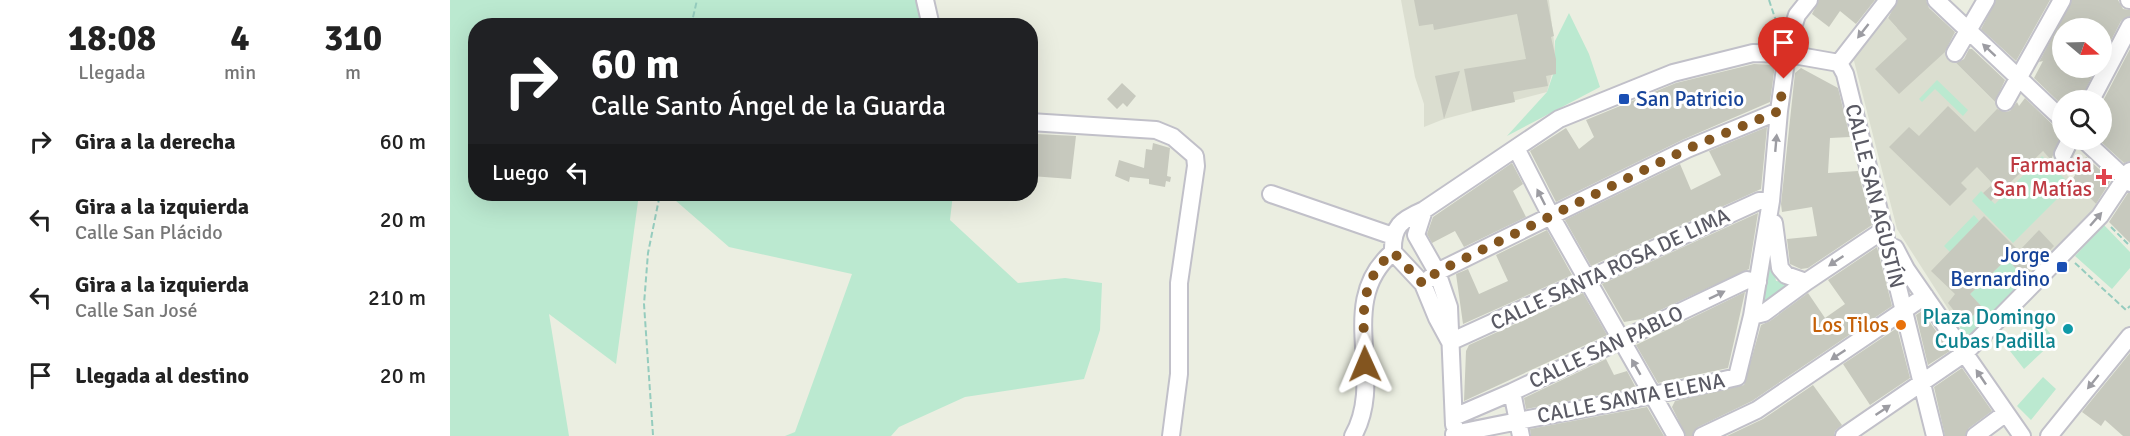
<!DOCTYPE html>
<html lang="es">
<meta charset="utf-8">
<style>
:root{--surface:#fff;--page:#f6f6f6;--text:#222;--muted:#767676}
body{margin:0;font-family:Signika,sans-serif;background:var(--page);color:var(--text);height:100vh;display:flex;flex-direction:column;font-size:22px;white-space:nowrap}
*{box-sizing:border-box;margin:0}
p{font-size:20px;color:var(--muted)}
.icon{flex:none;width:33px;height:33px;fill:none;stroke:currentColor;stroke-width:2;stroke-linecap:round;stroke-linejoin:round}
.map{position:relative;flex:1;overflow:hidden}
.panel{display:flex;flex-direction:column;background:var(--surface);width:450px}
.panel>*{flex:none}
.hud{position:absolute;left:18px;top:18px;width:570px;height:183px;border-radius:24px;box-shadow:0 6px 24px #0002;background:#202124;color:#fff;overflow:hidden}
.needle{width:39px;rotate:109deg}
.buttons{position:absolute;left:1602px;top:18px;display:grid;gap:12px}
.buttons a{display:grid;place-items:center;width:60px;height:60px;border-radius:50%;background:var(--surface);box-shadow:0 6px 24px #0002;font-size:30px}
.pin{position:absolute;display:grid;place-items:center;width:51px;height:51px;color:#fff;margin:-62px -26px;border-radius:50% 50% 50% 0;rotate:-45deg;box-shadow:0 0 6px #0007}
.pin .icon{rotate:45deg}
.me{position:absolute;width:66px;margin:-33px;rotate:359deg;stroke-linejoin:round;filter:drop-shadow(0 0 4px #0008)}
.turn{display:flex;align-items:center;gap:21px;height:126px;padding:0 24px;font-size:27px}
.turn .icon{width:78px;height:78px;stroke-width:2.5}
.turn b{display:block;font-size:42px;line-height:51px}
.then{display:flex;align-items:center;height:57px;padding:0 24px;background:#0003;gap:12px;font-size:22px}
.eta{display:flex;justify-content:space-evenly;align-items:center;height:102px;text-align:center}
.eta b{font-size:36px;font-weight:700;line-height:42px}
ul{padding:0;list-style:none}
li{display:flex;align-items:center;gap:18px;height:78px;padding:0 24px}
li div{flex:1}
li b{display:block;font-size:22px}
li em{font-style:normal}
main{display:flex;flex:1;min-height:0}
.map>svg:first-child{display:block}
.education{fill:#dbded0}
.green{fill:#bbe9d0}
.building{fill:#c7c9be}
.lines{fill:none;stroke-linecap:round;stroke-linejoin:round}
.minor-casing{stroke:#c1c0c9;stroke-width:20}
.path{stroke:#95ccbe;stroke-width:2;stroke-dasharray:6 3;stroke-linecap:butt}
.minor{stroke:#fff;stroke-width:16}
.oneway{fill:#9c9ca2}
.route{stroke:#83551f;stroke-width:10;stroke-dasharray:0 18}
.transit-dot{fill:#1a4fb4;stroke:#fff;stroke-width:2}
.health-dot{fill:#e0444e;stroke:#fff;stroke-width:2}
.food-dot{fill:#e8710a;stroke:#fff;stroke-width:2}
.culture-dot{fill:#0f9aa8;stroke:#fff;stroke-width:2}
.labels{text-anchor:middle;dominant-baseline:central;stroke-width:6;stroke-linejoin:round;paint-order:stroke}
.transit-label{font-size:21px;fill:#164399;stroke:#fff;text-anchor:start}
.health-label{font-size:21px;fill:#be3a42;stroke:#fff;text-anchor:end}
.street-label{font-size:21px;fill:#5a5a64;stroke:#fff}
.culture-label{font-size:21px;fill:#0d838f;stroke:#fff;text-anchor:end}
.food-label{font-size:21px;fill:#c56008;stroke:#fff;text-anchor:end}
</style>
<main>
<section class="panel">
<div class="eta">
<div><b>18:08</b><p>Llegada</p></div>
<div><b>4</b><p>min</p></div>
<div><b>310</b><p>m</p></div>
</div>
<ul>
<li><svg class="icon" aria-label="right" viewBox="0 0 24 24"><path d="M7 20v-9h11M14 6l5 5-5 5"/></svg><div><b>Gira a la derecha</b></div><em>60 m</em></li>
<li><svg class="icon" aria-label="left" viewBox="0 0 24 24"><path d="M17 20v-9H6M10 6l-5 5 5 5"/></svg><div><b>Gira a la izquierda</b><p>Calle San Plácido</p></div><em>20 m</em></li>
<li><svg class="icon" aria-label="left" viewBox="0 0 24 24"><path d="M17 20v-9H6M10 6l-5 5 5 5"/></svg><div><b>Gira a la izquierda</b><p>Calle San José</p></div><em>210 m</em></li>
<li><svg class="icon" aria-label="arrive" viewBox="0 0 24 24"><path d="M6 21V4h12l-3 4 3 4H6"/></svg><div><b>Llegada al destino</b></div><em>20 m</em></li>
</ul>
</section>
<div class="map">
<svg width="1680" height="436" viewBox="0 0 1680 436">
<rect width="100%" height="100%" fill="#ebeee1"/>
<path class="education" d="M951 0H1099L1106 59 1097 92 994 119 974 127V104L965 77Z
M1434 14 1447 28 1459 16 1649 207 1521 335H1515L1447 229 1403 57Z"/>
<path class="green" d="M0 0H470L473 25 26 26V194H189L166 364 99 314 119 436H0Z
M1119 13 1139 54 1150 87 1057 136 1097 92 1105 69V41Z
M1487 80 1518 110 1513 116 1485 89 1472 102 1469 99Z
M1592 156 1621 185 1563 243 1522 201 1531 191 1545 204Z
M218 194H503L500 220 568 283 615 278 652 283 650 330 634 379 515 397 449 427 441 436H335L345 432 402 274 279 247Z
M1524 215 1529 221 1500 252 1494 246Z
M1654 225 1680 252V268L1662 289 1625 256Z
M1557 259 1574 277 1572 280 1574 283 1522 334 1515 335 1502 316 1504 313 1514 324 1532 307 1520 294Z
M1317 263 1323 264 1326 281 1340 282 1342 287 1311 309Z
M1590 320 1605 340 1574 369 1560 351Z
M1593 377 1606 389 1581 420 1567 406Z"/>
<path class="building" d="M964 0H1097L1104 36 1101 37 1106 59V74L1096 76 1098 86 1063 92 1065 102 1022 111 1014 69 1076 59 1067 14 984 30 983 24 969 26Z
M1369 0H1425L1406 24 1390 11 1379 27 1362 14Z
M1448 0H1476L1479 8 1505 32 1495 52 1449 94 1425 69 1457 39 1438 18Z
M1546 0H1600L1566 61 1531 29Z
M1622 0H1668L1673 9 1680 10V16L1671 21 1652 58V28H1612V68H1646L1631 100H1612V105L1584 78 1593 61 1589 62Z
M1519 49H1522L1555 80 1545 102 1506 63 1514 59Z
M1680 49V161L1674 163 1649 140H1652V103Z
M1304 64 1325 65 1320 102 1232 140 1106 202 1080 151 1116 128 1129 149 1144 137 1136 120 1226 83Z
M1351 68 1388 88 1400 137 1380 138 1378 173 1408 171 1422 225 1358 268 1351 269 1340 264 1337 239 1367 236 1362 207 1332 212 1331 204 1345 73Z
M1010 71 994 119 985 76Z
M672 83 686 96 677 107 673 103 667 109 657 99Z
M1575 98 1605 127 1612 129V133L1601 160 1593 151 1541 201 1533 193 1543 184 1527 167 1511 183 1517 189 1500 206 1439 147 1459 127 1469 136 1498 106 1525 132 1547 109 1555 112 1560 111 1567 102 1569 106Z
M1317 127 1311 189 1141 266 1115 220 1230 164 1241 190 1271 175 1259 151Z
M586 134 626 136 621 179 581 176Z
M703 143 720 148 717 176 721 177 720 182 716 181 715 187 699 184V179L680 177 679 182 665 176 669 160 694 168 696 149 702 150Z
M1636 157 1661 180 1646 204 1622 180Z
M1062 163 1073 184 1063 191 1076 217 1014 247 1005 231 982 243 977 234 983 217Z
M1678 193H1680V243L1659 222Z
M1308 213 1299 269 1191 319 1174 322 1152 284Z
M1534 216 1569 251 1589 230 1604 246 1574 277 1557 259 1520 294 1532 307 1514 324 1498 303 1505 294 1481 271Z
M1097 230 1122 275 1013 324 1006 274 1018 269 1029 294 1058 281 1046 255Z
M1427 247 1442 306 1302 401 1248 427 1242 436H1236L1222 407 1225 401 1294 385 1311 325 1320 321 1358 293 1375 318 1395 304 1378 280Z
M1295 292 1278 368 1208 383 1186 345Z
M1133 293 1157 335 1014 401 1016 351 1019 345Z
M1472 311 1500 351 1478 365 1466 315Z
M1447 328 1460 378 1420 405 1393 364Z
M1680 353V436H1673L1655 420 1651 426 1632 412Z
M1156 359 1164 375 1177 371 1186 388 1076 409 1074 398Z
M1512 368 1542 411 1519 428 1515 436H1495L1484 387Z
M1363 385 1392 425 1385 431 1384 436H1277L1313 419Z
M1197 407 1214 436H1081L1080 429Z"/>
<g class="lines">
<defs>
<path id="minor" d="M475 0 481 26
M1486 0 1612 119
M1679 0H1680
M1505 53 1536 0
M1389 63 1395 74 1485 436
M1389 63 1438 0
M1641 100 1680 26
M1555 102 1612 0
M580 122 706 130 723 137 745 156 746 166 729 283V374L721 436
M1634 140 1680 183
M1066 148 1102 218 1226 436
M1613 154 1620 140
M821 194 943 236
M974 210 966 235 987 272 999 307 1004 425
M1324 223 1330 268 1336 275 1356 282
M1445 248 1456 269 1572 436
M973 284 987 272 1237 149 1329 111
M1302 316 1314 313 1356 282 1435 229
M1000 342 987 318 973 284 943 252C942 226 951 220 974 210L1109 119 1223 73 1303 53 1338 54 1389 63
M1000 342 1309 201H1321
M1062 392 1071 436
M1004 417 1062 392 1297 280 1308 282
M1004 434C1098 414 1193 399 1287 377L1302 316 1321 201 1329 111 1339 40 1347 15 1359 0
M903 436C937 377 884 302 943 252
M1252 436 1307 410 1475 296
M1394 436 1515 353 1650 216 1680 171
M1525 436 1556 413
M1599 436 1680 336"/>
</defs>
<use href="#minor" class="minor-casing"/>
<path class="path" d="M1319 0 1325 18 1329 21
M241 26 247 0
M1661 227 1680 246
M1625 263 1676 310 1680 306
M203 435 194 304 198 253 210 194"/>
<use href="#minor" class="minor"/>
</g>
<defs><path id="oneway-solid" d="M-6-.8H1V-3.2L6.5 0L1 3.2V.8H-6Z" transform="scale(1.5)"/></defs>
<g class="oneway">
<use href="#oneway-solid" transform="translate(1413 31) rotate(128)"/>
<use href="#oneway-solid" transform="translate(1539 50) rotate(-137)"/>
<use href="#oneway-solid" transform="translate(1326 143) rotate(-85)"/>
<use href="#oneway-solid" transform="translate(1091 197) rotate(-117)"/>
<use href="#oneway-solid" transform="translate(1646 219) rotate(-49)"/>
<use href="#oneway-solid" transform="translate(1386 261) rotate(146)"/>
<use href="#oneway-solid" transform="translate(1267 295) rotate(-26)"/>
<use href="#oneway-solid" transform="translate(1388 355) rotate(146)"/>
<use href="#oneway-solid" transform="translate(1186 367) rotate(-120)"/>
<use href="#oneway-solid" transform="translate(1531 377) rotate(-124)"/>
<use href="#oneway-solid" transform="translate(1643 382) rotate(129)"/>
<use href="#oneway-solid" transform="translate(1433 410) rotate(-34)"/>
</g>
<g class="lines">
<path class="route" d="M915 364C914 320 906 283 943 252L973 284 987 272 1237 149 1329 111 1334 79"/>
</g>
<g class="transit-dot">
<rect x="1168" y="93" width="12" height="12" rx="3"/>
<rect x="1606" y="261" width="12" height="12" rx="3"/>
</g>
<path class="health-dot" d="M1651 168h6v6h6v6h-6v6h-6v-6h-6v-6h6z"/>
<circle class="food-dot" cx="1451" cy="325" r="6"/>
<circle class="culture-dot" cx="1618" cy="329" r="6"/>
<g class="labels">
<g class="transit-label">
<text x="1186" y="99">San Patricio</text>
<text x="1600" y="255" text-anchor="end">Jorge<tspan x="1600" dy="24">Bernardino</tspan></text>
</g>
<g class="health-label">
<text x="1642" y="165">Farmacia<tspan x="1642" dy="24">San Matías</tspan></text>
</g>
<g class="street-label">
<text transform="translate(1425 196) rotate(76)">CALLE SAN AGUSTÍN</text>
<text transform="translate(1160 269) rotate(-25)">CALLE SANTA ROSA DE LIMA</text>
<text transform="translate(1156 347) rotate(-25)">CALLE SAN PABLO</text>
<text transform="translate(1181 398) rotate(-11)">CALLE SANTA ELENA</text>
</g>
<g class="culture-label">
<text x="1606" y="317">Plaza Domingo<tspan x="1606" dy="24">Cubas Padilla</tspan></text>
</g>
<g class="food-label">
<text x="1439" y="325">Los Tilos</text>
</g>
</g>
</svg>
<div class="buttons">
<a><svg class="needle" viewBox="-14 -14 28 28"><path d="M0-13l5 13h-10z" fill="#e53935"/><path d="M0 13l5-13h-10z" fill="#767676"/></svg></a>
<a><svg class="icon" aria-label="search" viewBox="0 0 24 24"><circle cx="10" cy="10" r="6"/><path d="M15 15l6 6"/></svg></a>
</div>
<div class="pin" style="left:1334px;top:79px;background:#d93025"><svg class="icon" aria-label="arrive" viewBox="0 0 24 24"><path d="M6 21V4h12l-3 4 3 4H6"/></svg></div>
<svg class="me" style="left:915px;top:364px" viewBox="-20 -20 40 40"><path d="M0-17L14 15 0 8-14 15z" fill="#83551f" stroke="#fff" stroke-width="4"/></svg>
<div class="hud">
<div class="turn"><svg class="icon" aria-label="right" viewBox="0 0 24 24"><path d="M7 20v-9h11M14 6l5 5-5 5"/></svg><div><b>60 m</b>Calle Santo Ángel de la Guarda</div></div>
<div class="then">Luego<svg class="icon" aria-label="left" viewBox="0 0 24 24"><path d="M17 20v-9H6M10 6l-5 5 5 5"/></svg></div>
</div>
</div>
</main>
